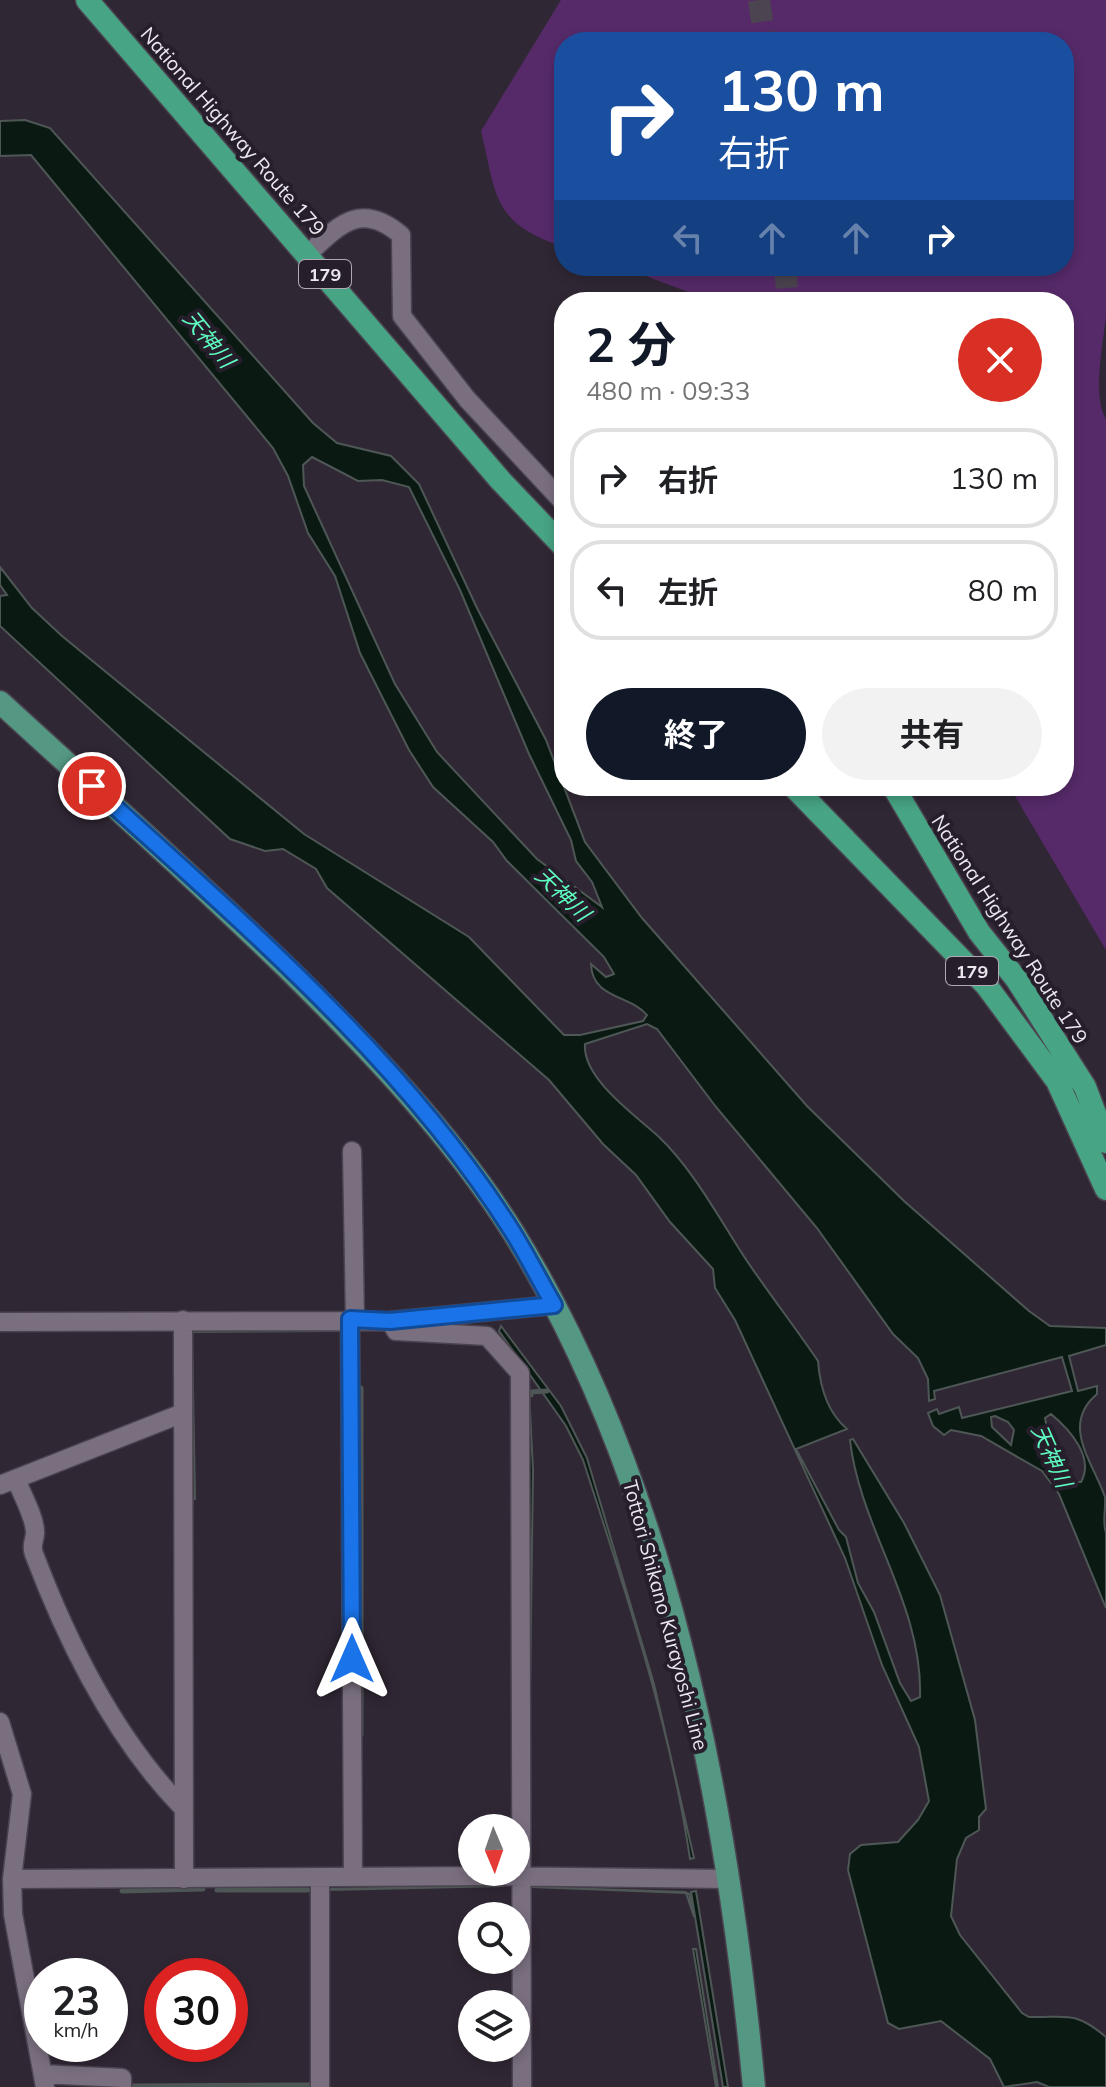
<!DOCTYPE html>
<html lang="ja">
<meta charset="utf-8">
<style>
:root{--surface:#fff;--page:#f2f2f2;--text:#202124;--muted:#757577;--line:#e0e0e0;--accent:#111827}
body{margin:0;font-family:Mulish,"Noto Sans JP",sans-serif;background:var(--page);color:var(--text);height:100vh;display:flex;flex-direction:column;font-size:30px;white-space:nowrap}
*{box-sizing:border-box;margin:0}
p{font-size:26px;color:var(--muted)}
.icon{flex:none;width:44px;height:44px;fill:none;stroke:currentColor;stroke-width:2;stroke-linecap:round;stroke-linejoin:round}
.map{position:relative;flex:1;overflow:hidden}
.sheet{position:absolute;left:554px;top:292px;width:520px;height:504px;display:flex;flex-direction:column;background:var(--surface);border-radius:32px;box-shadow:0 4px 12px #0003}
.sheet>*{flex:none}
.top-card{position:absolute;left:554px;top:32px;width:520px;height:244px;border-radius:32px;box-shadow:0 4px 12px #0003;background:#1a4fa0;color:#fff;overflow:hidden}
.needle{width:52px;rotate:178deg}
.fabs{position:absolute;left:458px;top:1814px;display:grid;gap:16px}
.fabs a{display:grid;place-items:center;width:72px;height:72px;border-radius:50%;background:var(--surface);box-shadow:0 4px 12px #0003;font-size:40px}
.speed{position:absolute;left:24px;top:1958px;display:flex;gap:16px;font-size:40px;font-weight:700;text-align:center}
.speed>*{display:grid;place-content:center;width:104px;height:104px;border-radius:50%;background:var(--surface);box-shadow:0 4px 12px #0003;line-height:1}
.speed small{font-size:20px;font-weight:400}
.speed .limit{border:12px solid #d22;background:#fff;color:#111}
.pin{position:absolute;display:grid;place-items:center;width:68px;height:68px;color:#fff;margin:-34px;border:4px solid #fff;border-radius:50%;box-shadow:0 2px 8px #0007}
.me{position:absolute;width:88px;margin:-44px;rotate:0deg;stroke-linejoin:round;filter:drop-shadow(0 0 6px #0008)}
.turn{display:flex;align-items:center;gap:28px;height:168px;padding:0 32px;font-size:36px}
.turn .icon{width:104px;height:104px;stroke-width:2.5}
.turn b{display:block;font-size:56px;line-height:68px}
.lanes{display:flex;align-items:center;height:76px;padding:0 32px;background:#0003;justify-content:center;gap:40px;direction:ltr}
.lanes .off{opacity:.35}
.round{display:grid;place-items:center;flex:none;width:84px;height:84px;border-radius:42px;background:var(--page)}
.overview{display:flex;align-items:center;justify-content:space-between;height:136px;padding:0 32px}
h1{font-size:48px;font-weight:700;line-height:60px;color:var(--accent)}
.action{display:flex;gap:16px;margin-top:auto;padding:16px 32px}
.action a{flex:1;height:92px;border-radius:48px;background:var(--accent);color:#fff;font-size:32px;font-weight:700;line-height:92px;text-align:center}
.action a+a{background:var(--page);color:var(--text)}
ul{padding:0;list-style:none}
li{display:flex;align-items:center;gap:24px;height:100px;margin:0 16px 12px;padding:0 16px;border:4px solid var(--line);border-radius:32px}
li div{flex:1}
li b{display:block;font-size:30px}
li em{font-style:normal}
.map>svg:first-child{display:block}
.green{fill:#562a69}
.water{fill:#0a1a13;stroke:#4e5755;stroke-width:2;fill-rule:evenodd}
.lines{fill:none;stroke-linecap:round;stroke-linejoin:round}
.stream{stroke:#4e5755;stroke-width:5}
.trunk-tunnel{stroke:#4c4450;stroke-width:22;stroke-dasharray:22 11;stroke-linecap:butt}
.minor-casing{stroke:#4b434f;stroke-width:21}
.primary-casing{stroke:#4b434f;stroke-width:25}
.trunk-casing{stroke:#4b434f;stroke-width:25}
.minor{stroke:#7a6f7f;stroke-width:18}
.primary{stroke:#549783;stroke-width:22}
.trunk{stroke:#47a484;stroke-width:22}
.route-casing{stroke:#114b97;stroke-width:20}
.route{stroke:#1a73e8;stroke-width:14}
.labels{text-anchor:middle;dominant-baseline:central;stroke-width:8;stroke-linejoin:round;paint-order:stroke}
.shield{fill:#261e2a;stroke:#b1aab4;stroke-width:2}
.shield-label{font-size:18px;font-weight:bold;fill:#ece6ef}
.street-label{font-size:20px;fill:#ece6ef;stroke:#261e2a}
.water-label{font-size:22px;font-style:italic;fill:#5efbc0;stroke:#261e2a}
</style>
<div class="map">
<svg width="1106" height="2087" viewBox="0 0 1106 2087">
<rect width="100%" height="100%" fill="#302734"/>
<path class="green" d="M561 0H1106V317C1103 343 1092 397 1106 419V950L1009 786H1064V302H715L619 266H1064V42H564V247C492 223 497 197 481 131Z"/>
<path class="water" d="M25 120 50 128 313 423 337 443 391 456 419 484 477 608 546 740 585 842 642 918 807 1106 904 1201 1029 1311 1050 1326 1106 1328V1345L1069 1356 1078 1391 1097 1386V1394C1060 1425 1093 1462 1105 1497 1106 1510 1102 1521 1106 1533V1608L1059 1494 1042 1471 981 1436 951 1430 944 1435 933 1426 928 1413 937 1409 939 1414 959 1407 962 1418 1072 1391 1062 1357 934 1391 935 1399 929 1401 928 1379 918 1358 893 1334 817 1228 716 1107 657 1029 647 1024 585 1044C582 1078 635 1115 658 1136 694 1170 720 1220 747 1261 770 1295 795 1327 818 1361 820 1387 828 1413 847 1429L796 1449 839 1530 846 1537 858 1583 874 1612 900 1683 911 1701 920 1697C923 1604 860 1529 850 1440L853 1439 904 1523 940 1595 975 1720 986 1809 979 1817V1830L966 1838 957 1859 951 1916 960 1935 1022 2013 1029 2017C1067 2018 1074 2010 1106 2037V2087H1049L1037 2082 1004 2087 990 2059 941 2021 899 2029 888 2023 848 1870 850 1854 861 1845 898 1842 918 1820 929 1801 919 1747 882 1665 845 1558 735 1320 715 1288 713 1269 670 1222 636 1175 603 1144 549 1080 327 888 316 869 283 849 265 851 230 839 0 626V596L7 595 0 585V567L32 608 62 636 304 834 469 937 564 1035H580L643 1021 647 1015C631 995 592 999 591 964L606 977 614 974 604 957 507 861 493 842 433 787 409 750 360 653 335 576 308 533 288 476 273 448 31 155 0 156V121ZM312 457 358 481 382 480 409 487 460 590 529 754 571 840 576 861 592 882 602 907 537 859 437 752 395 684 304 486 303 465ZM1051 1414C1069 1429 1095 1457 1081 1482H1075L1051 1451 1045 1418ZM995 1416 1008 1422 1014 1430 1011 1445 992 1427 991 1417Z
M501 1326 561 1406 587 1458 654 1684 694 1858 690 1859C670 1723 625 1590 583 1460L566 1426 499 1331Z
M189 1329 344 1331 192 1332 195 1499 190 1500Z
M529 1391 533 1470 529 1762Z
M504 1886 329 1890V2087L328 1889Z
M532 1887 685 1892 689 1894 694 1917 686 1893Z
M696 1891 728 2087H723L691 1892Z
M693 1949H696L718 2087H716Z"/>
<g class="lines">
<path class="stream" d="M361 1388V1735
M531 1395V1392L547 1391
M217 1890H308
M122 1891 203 1889
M133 2086 310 2085"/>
<path class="trunk-tunnel" d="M759 0 765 42
M785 266 788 302"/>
<defs>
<path id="minor" d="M308 254C340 224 361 201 401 235L402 316 467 399 564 503
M352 1151 355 1319
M350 1319 353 1877
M183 1320 184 1879
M390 1321 396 1331 487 1336 520 1373 522 2087
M0 1322 390 1321 554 1305
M16 1479C22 1495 34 1515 35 1531 36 1539 30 1544 34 1554 68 1644 115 1738 182 1807
M0 1485 183 1413
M0 1722 22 1794 12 1879 13 1914 45 2087
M320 1878V2087
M12 1879 494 1876 728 1879
M43 2074 122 2078V2087"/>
<path id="primary" d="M0 702C97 791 195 878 289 970 370 1050 452 1135 513 1232 666 1479 727 1801 754 2087"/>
<path id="trunk" d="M87 0 501 481 564 547
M793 786 986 985 1057 1081 1106 1189
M893 786 979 932 1017 980 1085 1087 1106 1142"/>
</defs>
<use href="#minor" class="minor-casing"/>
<use href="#primary" class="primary-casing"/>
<use href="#trunk" class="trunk-casing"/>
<use href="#minor" class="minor"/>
<use href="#primary" class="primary"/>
<use href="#trunk" class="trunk"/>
</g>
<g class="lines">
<defs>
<path id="route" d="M92 786C239 920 405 1061 512 1231 527 1255 540 1281 554 1305L390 1321 350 1319 352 1659"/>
</defs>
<use href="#route" class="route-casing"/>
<use href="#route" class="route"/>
</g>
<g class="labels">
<g class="shield">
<rect x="299" y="260" width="52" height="28" rx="6"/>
<rect x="946" y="957" width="52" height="28" rx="6"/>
</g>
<g class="shield-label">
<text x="325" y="274">179</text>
<text x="972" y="971">179</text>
</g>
<g class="street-label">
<text transform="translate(233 131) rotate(49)">National Highway Route 179</text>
<text transform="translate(1010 929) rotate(57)">National Highway Route 179</text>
<text transform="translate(666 1615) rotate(75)">Tottori Shikano Kurayoshi Line</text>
</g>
<g class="water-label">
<text transform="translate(209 339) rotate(51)">天神川</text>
<text transform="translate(563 894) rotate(44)">天神川</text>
<text transform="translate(1052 1456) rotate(66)">天神川</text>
</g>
</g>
</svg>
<div class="fabs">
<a><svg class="needle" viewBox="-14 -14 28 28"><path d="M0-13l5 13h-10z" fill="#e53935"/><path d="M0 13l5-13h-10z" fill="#757577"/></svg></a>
<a><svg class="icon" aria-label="search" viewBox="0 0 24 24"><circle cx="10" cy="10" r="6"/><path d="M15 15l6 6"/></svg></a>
<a><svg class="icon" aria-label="layers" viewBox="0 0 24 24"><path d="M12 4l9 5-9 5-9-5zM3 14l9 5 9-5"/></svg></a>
</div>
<div class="speed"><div>23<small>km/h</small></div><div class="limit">30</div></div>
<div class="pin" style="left:92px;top:786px;background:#d93025"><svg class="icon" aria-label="arrive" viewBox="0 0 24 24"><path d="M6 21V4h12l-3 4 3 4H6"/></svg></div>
<svg class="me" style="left:352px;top:1659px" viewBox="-20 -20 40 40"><path d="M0-17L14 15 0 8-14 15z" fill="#1a73e8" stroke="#fff" stroke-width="4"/></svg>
<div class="top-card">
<div class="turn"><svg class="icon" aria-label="right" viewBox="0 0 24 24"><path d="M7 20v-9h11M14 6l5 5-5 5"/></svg><div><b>130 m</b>右折</div></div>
<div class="lanes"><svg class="icon off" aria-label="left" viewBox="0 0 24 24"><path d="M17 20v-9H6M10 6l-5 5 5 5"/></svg><svg class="icon off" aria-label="ahead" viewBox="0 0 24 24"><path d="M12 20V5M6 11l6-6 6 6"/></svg><svg class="icon off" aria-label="ahead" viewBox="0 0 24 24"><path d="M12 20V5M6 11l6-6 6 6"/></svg><svg class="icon" aria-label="right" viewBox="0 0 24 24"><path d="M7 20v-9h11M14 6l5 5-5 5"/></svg></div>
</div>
<section class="sheet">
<div class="overview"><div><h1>2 分</h1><p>480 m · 09:33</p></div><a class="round" style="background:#d93025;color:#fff"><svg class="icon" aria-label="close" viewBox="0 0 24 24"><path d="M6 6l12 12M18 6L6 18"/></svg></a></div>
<ul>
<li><svg class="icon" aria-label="right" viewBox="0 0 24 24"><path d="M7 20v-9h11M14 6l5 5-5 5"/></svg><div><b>右折</b></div><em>130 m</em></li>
<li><svg class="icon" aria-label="left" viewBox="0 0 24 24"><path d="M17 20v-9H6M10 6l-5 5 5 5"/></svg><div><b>左折</b></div><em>80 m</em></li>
</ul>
<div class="action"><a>終了</a><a>共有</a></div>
</section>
</div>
